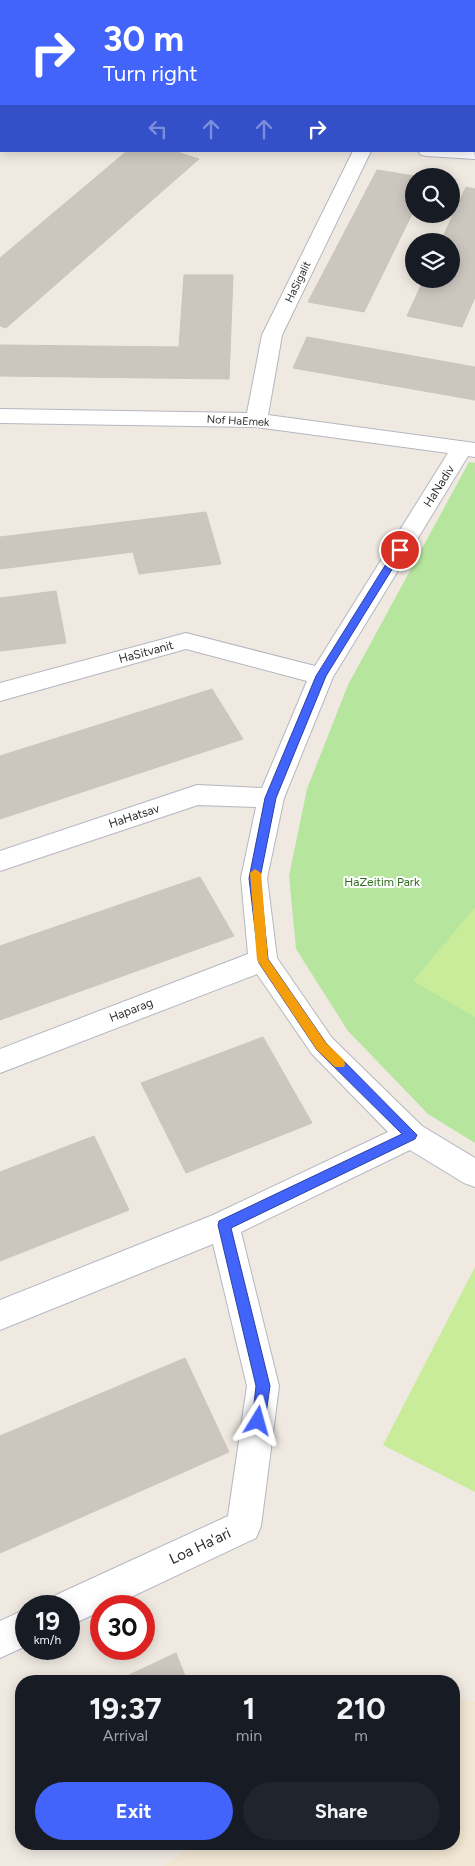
<!DOCTYPE html>
<style>
:root{--surface:#171b24;--page:#20242c;--text:#f1f3f6;--muted:#9ea1a6;--accent:#4264fb}
body{margin:0;font-family:Figtree,sans-serif;background:var(--page);color:var(--text);height:100vh;display:flex;flex-direction:column;font-size:19px;white-space:nowrap}
*{box-sizing:border-box;margin:0}
p{font-size:16px;color:var(--muted)}
.icon{flex:none;width:28px;height:28px;fill:none;stroke:currentColor;stroke-width:2;stroke-linecap:round;stroke-linejoin:round}
.map{position:relative;flex:1;overflow:hidden}
.drawer{position:absolute;left:15px;top:1675px;width:445px;height:175px;display:flex;flex-direction:column;background:var(--surface);border-radius:20px;box-shadow:0 2px 12px #0003}
.drawer>*{flex:none}
.hud{position:absolute;left:0px;top:0px;width:475px;height:152px;box-shadow:0 2px 12px #0003;background:#4264fb;color:#fff;overflow:hidden}
.controls{position:absolute;left:405px;top:168px;display:grid;gap:10px}
.controls a{display:grid;place-items:center;width:55px;height:55px;border-radius:50%;background:var(--surface);box-shadow:0 2px 12px #0003;font-size:25px}
.speed{position:absolute;left:15px;top:1595px;display:flex;gap:10px;font-size:25px;font-weight:700;text-align:center}
.speed>*{display:grid;place-content:center;width:65px;height:65px;border-radius:50%;background:var(--surface);box-shadow:0 2px 12px #0003;line-height:1}
.speed small{font-size:12px;font-weight:400}
.speed .limit{border:8px solid #d22;background:#fff;color:#111}
.pin{position:absolute;display:grid;place-items:center;width:42px;height:42px;color:#fff;margin:-21px;border:2px solid #fff;border-radius:50%;box-shadow:0 1px 5px #0007}
.me{position:absolute;width:55px;margin:-28px;rotate:8deg;stroke-linejoin:round;filter:drop-shadow(0 0 4px #0008)}
.turn{display:flex;align-items:center;gap:18px;height:105px;padding:0 20px;font-size:22px}
.turn .icon{width:65px;height:65px;stroke-width:2.5}
.turn b{display:block;font-size:35px;line-height:42px}
.lanes{display:flex;align-items:center;height:48px;padding:0 20px;background:#0003;justify-content:center;gap:25px;direction:ltr}
.lanes .off{opacity:.35}
.eta{display:flex;justify-content:space-evenly;align-items:center;height:85px;text-align:center}
.eta b{font-size:30px;font-weight:700;line-height:35px}
.button{display:flex;gap:10px;margin-top:auto;padding:10px 20px}
.button a{flex:1;height:58px;border-radius:30px;background:var(--accent);color:#fff;font-size:20px;font-weight:700;line-height:58px;text-align:center}
.button a+a{background:var(--page);color:var(--text)}
.map>svg:first-child{display:block}
.education{fill:#f0e6d1}
.green{fill:#b6e59e}
.pitch{fill:#c9ec9a}
.building{fill:#cbc7bf;stroke:#cbc5ba}
.lines{fill:none;stroke-linecap:round;stroke-linejoin:round}
.minor-casing{stroke:#b4b7c1;stroke-width:2}
.major-casing{stroke:#c9c9c9;stroke-width:2}
.minor{fill:#fff;fill-rule:evenodd}
.major{fill:#f2d163;fill-rule:evenodd}
.route{fill:#4264fb;stroke:#2b41a3}
.slow{fill:#f59e0b}
.labels{text-anchor:middle;dominant-baseline:central;stroke-width:4;stroke-linejoin:round;paint-order:stroke}
.far-street-label{font-size:11px;fill:#2e2e2e;stroke:#fff}
.street-label{font-size:12px;fill:#2e2e2e;stroke:#fff}
.park-label{font-size:12px;fill:#2c6e1b;stroke:#fff}
.near-street-label{font-size:15px;fill:#2e2e2e;stroke:#fff}
</style>
<div class="map">
<svg width="475" height="1866" viewBox="0 0 475 1866">
<rect width="100%" height="100%" fill="#efe9e1"/>
<path class="education" d="M271 0H475V116L474 1H269Z
M454 1699 475 1702V1866H164L196 1844H454Z"/>
<path class="green" d="M469 462 475 463V1143L428 1114 348 1031 296 949 289 876 307 789 348 685Z"/>
<path class="pitch" d="M475 907V1017L413 981Z
M475 1267V1492L383 1445Z"/>
<path class="building" d="M199 0H265L197 1Z
M362 0H425L427 1H364Z
M127 151H174L199 159 6 328 0 326V258Z
M377 170 414 176V210L364 312 308 302Z
M466 187 475 189V297L462 327 407 316 424 279H451V241H441Z
M184 275H233L229 379 0 376V345L179 347Z
M307 337 475 367V400L293 368Z
M206 512 221 564 139 574 133 552 0 569V537Z
M56 591 66 643 0 651V598Z
M212 689 243 739 0 819V756Z
M200 877 234 936 0 1020V946Z
M263 1037 312 1123 186 1173 141 1083Z
M94 1136 129 1210 0 1261V1172Z
M185 1358 229 1452 0 1553V1436Z
M176 1653 187 1681H116Z"/>
<g class="lines">
<defs>
<path id="minor" d="M0 90H1V100H0Z
M474 148 475 159 427 156 421 155 418 151H474Z
M353 151H371L282 335 268 415 475 443V457L468 456 333 677 284 798 267 878 277 958 332 1038 422 1126 475 1158V1187L464 1183 410 1150 241 1232 279 1386 261 1526 256 1538 112 1606H101V1611L69 1626V1606H52L56 1595 228 1516 247 1386 213 1244 0 1330V1300L213 1215 388 1132 312 1054 257 974 0 1073V1049L248 954 241 878 256 807 198 805 0 871V851L197 785 262 788 307 681 186 649 0 701V683L186 633 315 666 448 453 256 427 0 423V409L247 413 262 335Z
M26 1609V1646L0 1658V1621Z"/>
<path id="major" d="M52 0H71L72 1H53Z"/>
</defs>
<use href="#minor" class="minor-casing"/>
<use href="#major" class="major-casing"/>
<use href="#minor" class="minor"/>
<use href="#major" class="major"/>
</g>
<path class="route" d="M400 547 404 550 326 676 276 798 260 878 268 959 326 1043 417 1135 415 1139 231 1228 270 1386 265 1421 263 1426 258 1427 254 1426 252 1421 256 1386 218 1225 219 1221 402 1134 317 1050 259 963 249 878 265 798 316 676 396 548Z"/>
<path class="slow" d="M255 869 261 873 268 959 326 1043 344 1060 345 1064 344 1067H335L317 1050 257 960 250 873Z"/>
<g class="labels">
<g class="far-street-label">
<text transform="translate(298 282) rotate(-64)">HaSigalit</text>
<text transform="translate(238 421) rotate(3)">Nof HaEmek</text>
</g>
<g class="street-label">
<text transform="translate(439 486) rotate(-58)">HaNadiv</text>
<text transform="translate(146 652) rotate(-15)">HaSitvanit</text>
<text transform="translate(134 816) rotate(-18)">HaHatsav</text>
<text transform="translate(131 1010) rotate(-21)">Haparag</text>
</g>
<g class="park-label">
<text x="382" y="882">HaZeitim Park</text>
</g>
<g class="near-street-label">
<text transform="translate(200 1546) rotate(-25)">Loa Ha'ari</text>
</g>
</g>
</svg>
<div class="controls">
<a><svg class="icon" aria-label="search" viewBox="0 0 24 24"><circle cx="10" cy="10" r="6"/><path d="M15 15l6 6"/></svg></a>
<a><svg class="icon" aria-label="layers" viewBox="0 0 24 24"><path d="M12 4l9 5-9 5-9-5zM3 14l9 5 9-5"/></svg></a>
</div>
<div class="speed"><div>19<small>km/h</small></div><div class="limit">30</div></div>
<div class="pin" style="left:400px;top:550px;background:#d93025"><svg class="icon" aria-label="arrive" viewBox="0 0 24 24"><path d="M6 21V4h12l-3 4 3 4H6"/></svg></div>
<svg class="me" style="left:258px;top:1421px" viewBox="-20 -20 40 40"><path d="M0-17L14 15 0 8-14 15z" fill="#4264fb" stroke="#fff" stroke-width="4"/></svg>
<div class="hud">
<div class="turn"><svg class="icon" aria-label="right" viewBox="0 0 24 24"><path d="M7 20v-9h11M14 6l5 5-5 5"/></svg><div><b>30 m</b>Turn right</div></div>
<div class="lanes"><svg class="icon off" aria-label="left" viewBox="0 0 24 24"><path d="M17 20v-9H6M10 6l-5 5 5 5"/></svg><svg class="icon off" aria-label="ahead" viewBox="0 0 24 24"><path d="M12 20V5M6 11l6-6 6 6"/></svg><svg class="icon off" aria-label="ahead" viewBox="0 0 24 24"><path d="M12 20V5M6 11l6-6 6 6"/></svg><svg class="icon" aria-label="right" viewBox="0 0 24 24"><path d="M7 20v-9h11M14 6l5 5-5 5"/></svg></div>
</div>
<section class="drawer">
<div class="eta">
<div><b>19:37</b><p>Arrival</p></div>
<div><b>1</b><p>min</p></div>
<div><b>210</b><p>m</p></div>
</div>
<div class="button"><a>Exit</a><a>Share</a></div>
</section>
</div>
